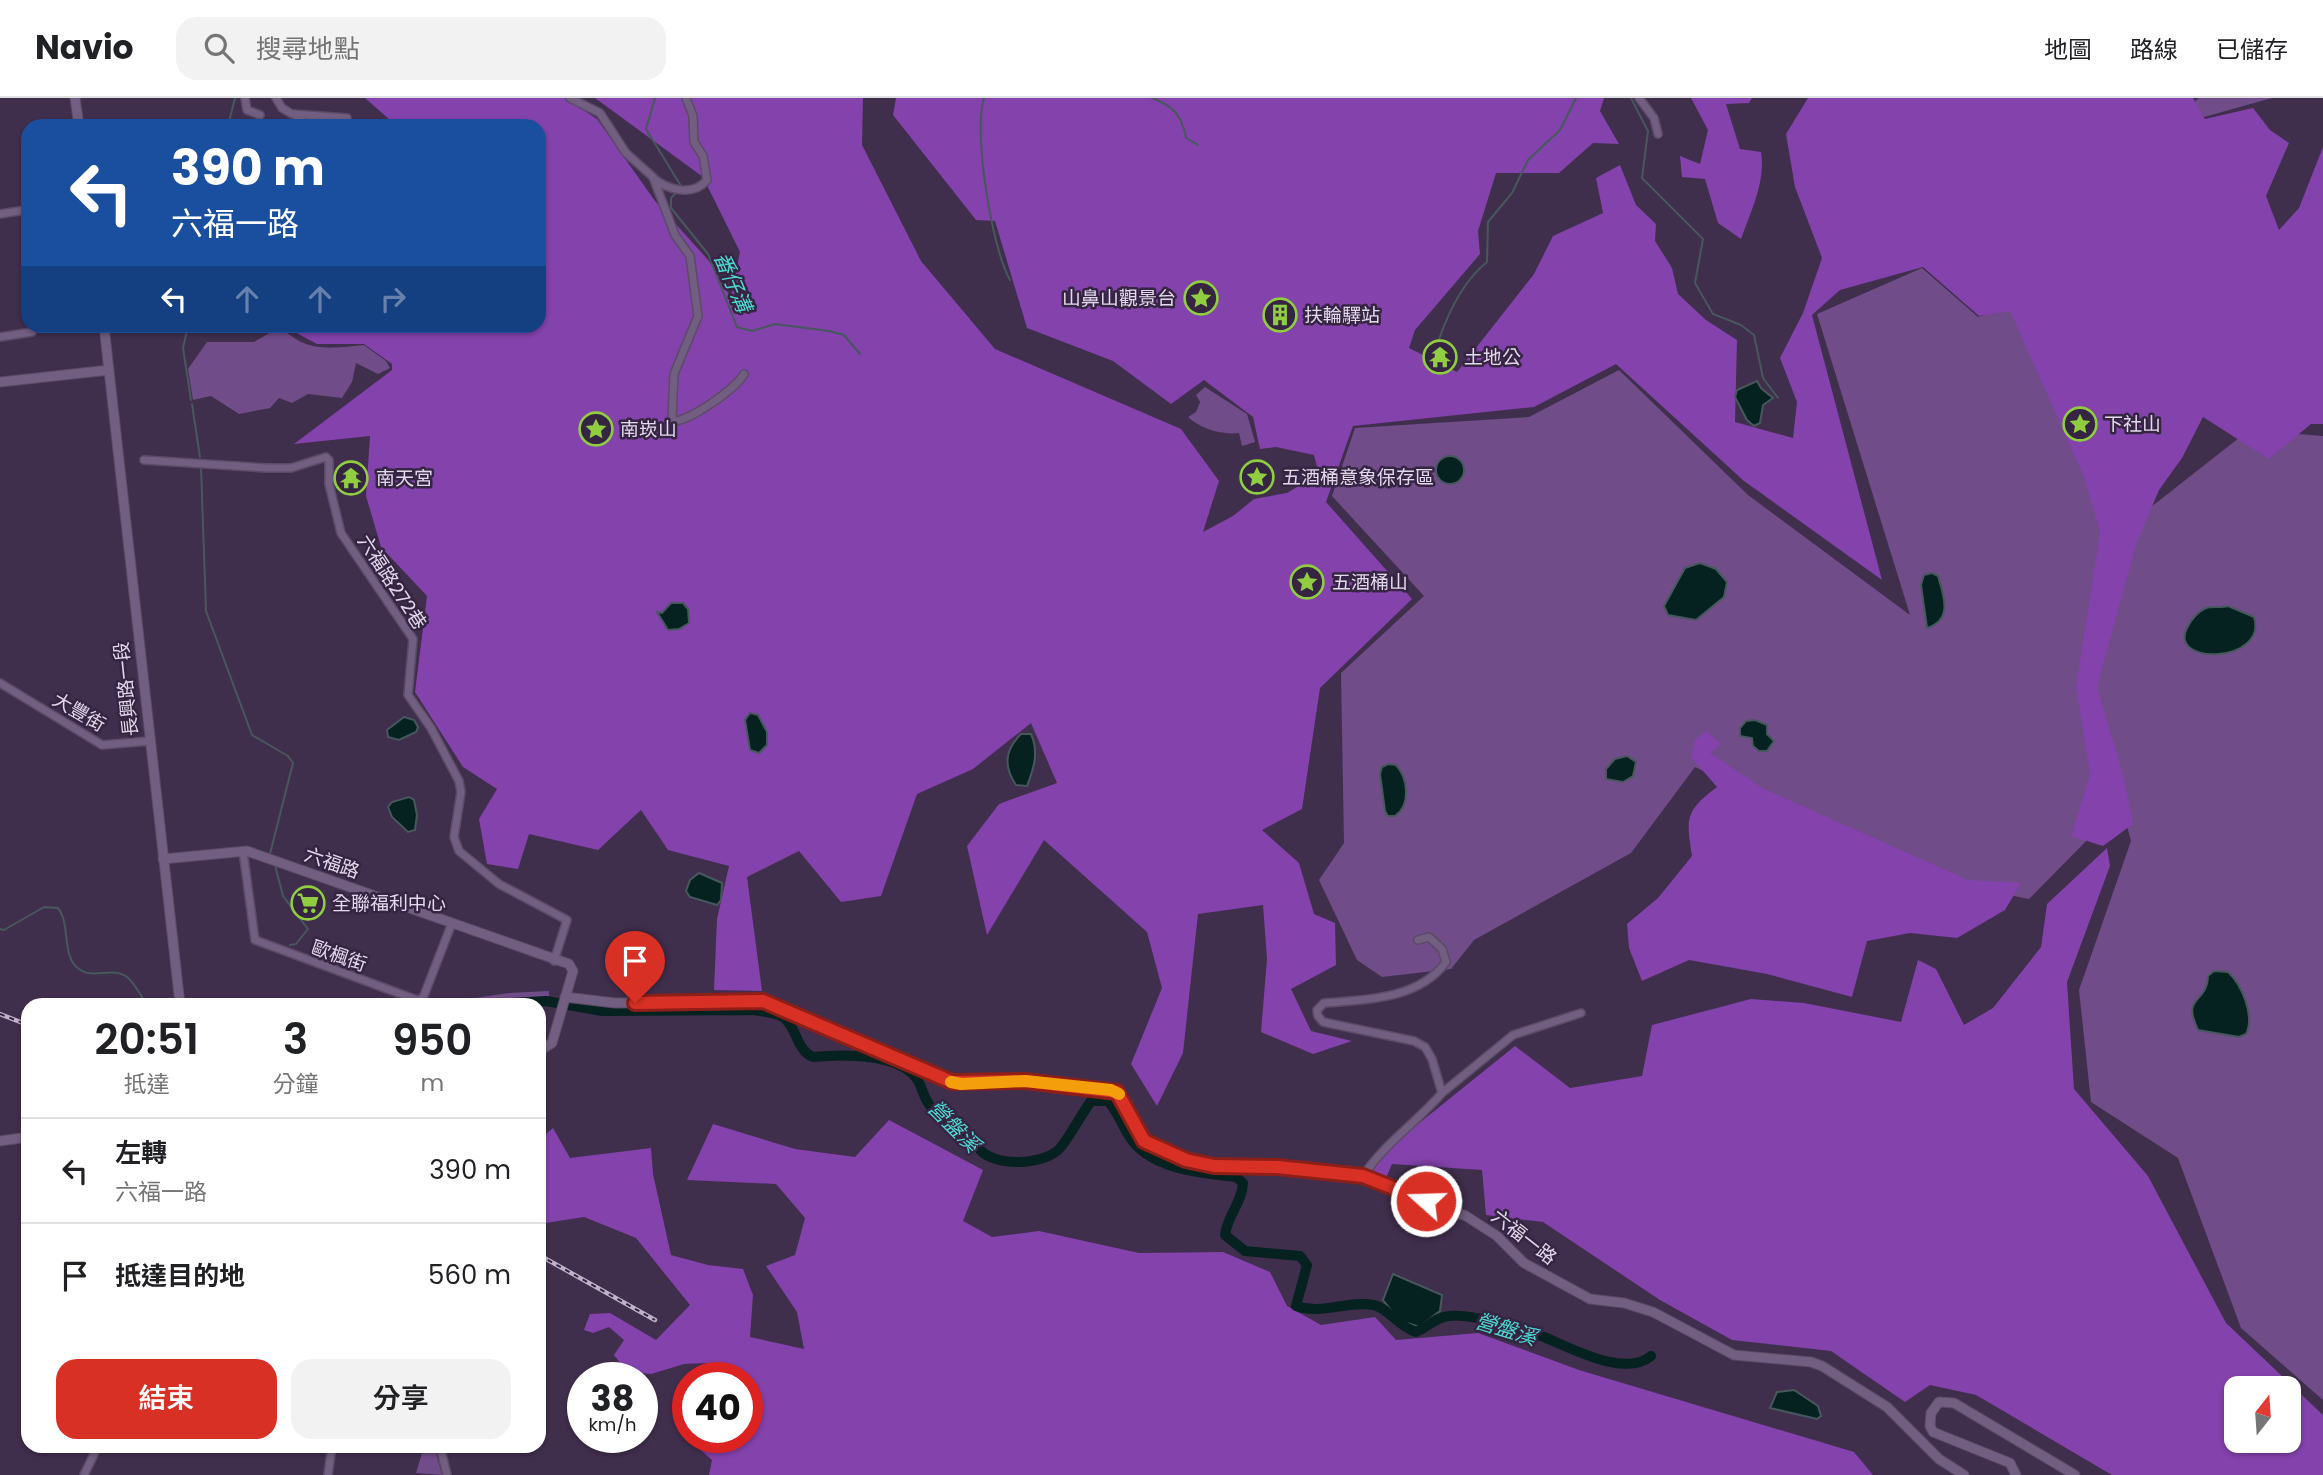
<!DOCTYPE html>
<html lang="zh-TW">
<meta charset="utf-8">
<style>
:root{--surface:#fff;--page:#f2f2f2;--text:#202124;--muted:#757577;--line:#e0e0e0;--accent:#d93025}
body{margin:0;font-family:Poppins,"Noto Sans TC",sans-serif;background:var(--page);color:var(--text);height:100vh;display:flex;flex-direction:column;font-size:26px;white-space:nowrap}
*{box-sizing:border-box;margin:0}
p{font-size:23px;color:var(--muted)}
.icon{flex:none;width:38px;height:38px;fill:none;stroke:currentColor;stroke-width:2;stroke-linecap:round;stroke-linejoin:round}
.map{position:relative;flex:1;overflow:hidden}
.sheet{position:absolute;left:21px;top:900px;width:525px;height:455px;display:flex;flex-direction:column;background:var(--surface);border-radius:21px;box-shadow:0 2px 5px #0004}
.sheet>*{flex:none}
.top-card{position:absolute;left:21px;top:21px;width:525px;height:214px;border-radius:21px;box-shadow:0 2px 5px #0004;background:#1a4fa0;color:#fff;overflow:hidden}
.needle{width:46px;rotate:17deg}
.fabs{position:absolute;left:2224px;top:1278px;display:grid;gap:14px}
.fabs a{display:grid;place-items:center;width:77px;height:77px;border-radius:14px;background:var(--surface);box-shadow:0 2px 5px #0004;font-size:35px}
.speed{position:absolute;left:567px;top:1264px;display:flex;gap:14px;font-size:35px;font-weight:700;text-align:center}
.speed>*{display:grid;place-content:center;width:91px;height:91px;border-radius:50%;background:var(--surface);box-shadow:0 2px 5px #0004;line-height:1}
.speed small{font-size:18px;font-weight:400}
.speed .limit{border:10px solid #d22;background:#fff;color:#111}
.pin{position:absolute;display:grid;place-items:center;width:60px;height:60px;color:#fff;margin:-72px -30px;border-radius:50% 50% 50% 0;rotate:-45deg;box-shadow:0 0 7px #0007}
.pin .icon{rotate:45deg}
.me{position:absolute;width:77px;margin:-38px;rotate:290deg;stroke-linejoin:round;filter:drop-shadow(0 0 5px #0008)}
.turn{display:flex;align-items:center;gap:24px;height:147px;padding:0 35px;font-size:32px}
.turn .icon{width:91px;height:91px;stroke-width:2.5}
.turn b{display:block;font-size:49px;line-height:60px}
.lanes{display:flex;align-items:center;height:66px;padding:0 35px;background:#0003;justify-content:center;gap:35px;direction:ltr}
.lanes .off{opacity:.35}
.eta{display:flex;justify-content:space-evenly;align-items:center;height:119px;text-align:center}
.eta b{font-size:42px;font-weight:600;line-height:49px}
.button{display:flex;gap:14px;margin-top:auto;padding:14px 35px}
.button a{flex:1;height:80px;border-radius:21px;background:var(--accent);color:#fff;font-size:28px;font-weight:600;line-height:80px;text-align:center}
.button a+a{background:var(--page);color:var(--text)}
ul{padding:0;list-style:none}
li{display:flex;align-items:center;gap:21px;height:105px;padding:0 35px;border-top:2px solid var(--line)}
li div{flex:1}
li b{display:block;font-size:26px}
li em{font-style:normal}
header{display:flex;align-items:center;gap:42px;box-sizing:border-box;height:98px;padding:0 35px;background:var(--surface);border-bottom:2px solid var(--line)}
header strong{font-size:33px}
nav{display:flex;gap:38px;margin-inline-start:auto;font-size:24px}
.search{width:490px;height:63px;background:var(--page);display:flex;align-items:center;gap:18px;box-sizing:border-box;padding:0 24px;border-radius:21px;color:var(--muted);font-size:26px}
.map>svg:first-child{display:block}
.green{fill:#704c89}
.forest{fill:#8342ac;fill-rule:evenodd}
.water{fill:#052120;stroke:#47585d;stroke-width:2}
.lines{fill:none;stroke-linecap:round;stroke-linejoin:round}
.stream{stroke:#47585d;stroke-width:2}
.river{stroke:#052120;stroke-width:10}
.minor-casing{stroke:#5b4b66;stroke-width:10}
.tertiary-casing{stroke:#5b4b66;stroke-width:11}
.minor{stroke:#725e80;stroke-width:7}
.tertiary{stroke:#725e80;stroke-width:9}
.rail-casing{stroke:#beb2c8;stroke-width:4.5}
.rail{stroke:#352442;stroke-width:2;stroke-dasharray:5;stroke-linecap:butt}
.route-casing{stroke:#8d1f18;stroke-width:18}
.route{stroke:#d93025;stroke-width:12}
.slow{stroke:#f59e0b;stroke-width:12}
.labels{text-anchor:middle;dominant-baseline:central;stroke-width:5;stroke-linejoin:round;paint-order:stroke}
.poi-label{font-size:19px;fill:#e2d7eb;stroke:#352442;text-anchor:start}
.street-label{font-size:19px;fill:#e2d7eb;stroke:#352442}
.water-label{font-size:21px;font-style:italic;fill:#4dd8d1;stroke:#352442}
</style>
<header>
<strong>Navio</strong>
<div class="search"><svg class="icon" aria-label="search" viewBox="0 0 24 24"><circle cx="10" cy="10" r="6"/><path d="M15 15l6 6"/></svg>搜尋地點</div>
<nav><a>地圖</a><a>路線</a><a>已儲存</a></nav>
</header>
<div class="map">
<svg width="2323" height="1377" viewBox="0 0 2323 1377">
<rect width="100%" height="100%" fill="#402e4d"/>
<path class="green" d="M2199 0H2272L2204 19 2192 6Z
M1922 170 1978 219 2023 204 2120 429 2084 590 2103 726 2029 801 1939 783 1695 669 1631 755 1474 842 1451 871 1382 879 1357 862 1319 782 1344 745 1341 575 1424 498 1332 398 1355 330 1529 319 1619 272 1748 397 1910 517 1817 216Z
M276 231C288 233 291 239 301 244 322 253 342 249 364 247L386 263 390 270 378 276 356 265 352 284 342 300 308 296 292 305 279 300 270 310 239 316 211 298 193 302 188 271 207 244H254Z
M1205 289 1247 316 1255 344 1242 348 1239 335C1221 337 1201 331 1188 319L1196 314 1200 304 1196 297Z
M2249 332 2323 338V1302L2241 1230 2178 1060 2091 1004 2079 892 2131 743 2091 592 2132 424Z
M549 893V902L434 906 509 895Z
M424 1348H434L442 1377 416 1375Z"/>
<path class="forest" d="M365 0H565L597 21 655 103 709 163 731 200 740 154 703 79 595 0H863L862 47 921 163 995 251 1181 331 1219 383 1203 434 1233 418 1254 401 1287 395 1319 376 1314 357 1276 349 1260 351 1253 319 1204 282 1171 306 1113 263 1027 230 995 123 976 122 893 17 896 0H1604L1600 13 1619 46 1593 45 1559 75H1496L1478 133 1480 156 1415 232 1409 250 1457 274 1534 176 1553 138 1603 115 1596 80 1620 67 1636 107 1656 126 1655 143 1672 170 1678 196 1706 222 1737 242 1735 324 1793 340 1797 304 1780 260 1803 215 1822 160 1795 89 1786 36 1808 0H2193L2205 21 2253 10 2270 32 2289 45 2266 98 2279 132 2299 110 2323 49V326H2311L2269 361 2203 319 2182 360 2159 392 2136 447 2097 589 2124 680 2133 726 2103 748 2071 738 2090 677 2076 589 2100 434 2084 379 2010 213 1979 218 1923 169 1840 192 1812 217 1882 482 1744 383 1616 266 1534 309 1353 328 1326 404 1412 501 1320 590 1302 711 1262 732 1299 765 1314 816 1335 825 1336 867 1291 891 1311 933 1352 943 1313 956 1261 934 1267 861 1263 807 1198 816 1183 955 1157 1008 1131 966 1162 890 1147 834 1044 742 987 837 967 748 999 706 1057 685 1031 625 973 671 917 696 881 798 841 804 799 753 747 779 762 893 714 892 717 821 729 768 668 752 641 712 598 752 529 736 518 771 487 766 479 721 497 691 463 669 415 594 427 498 381 449 366 398 370 338 294 346 392 272V266L364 246H317L289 231H251L252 228H539V28H405L390 22Z
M1691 0H1752L1749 5 1726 6 1740 51 1761 54C1766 83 1751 113 1741 141L1718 125 1705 81 1682 79 1680 58 1700 66 1708 32Z
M1707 633 1721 646 1710 655 1762 690 1968 782 2021 785 2005 812 1957 840 1910 835 1867 843 1852 899 1767 876 1689 862 1642 883 1629 850 1627 826 1658 800 1692 758C1686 720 1685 713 1717 689L1691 659 1695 641Z
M2107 750 2110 768 2067 884 2074 991 2148 1078 2226 1225 2323 1317V1377H2112L1976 1297 1930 1287 1905 1304 1831 1253 1732 1242 1660 1202 1543 1124 1486 1117 1482 1072 1392 1066 1386 1080 1373 1072 1392 1047 1515 948 1570 990 1642 978 1652 927 1751 901 1804 905 1901 924 1918 862 1936 871 1964 927 1993 910 2041 849 2047 806ZM2236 1290H2289V1342H2236Z
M889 1022 983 1072 963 1123 992 1139 1039 1133 1139 1155 1223 1154 1270 1174 1287 1208 1321 1227 1375 1219 1396 1242 1478 1235 1579 1272 1854 1354 1873 1377H709L712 1362 678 1332 681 1309 688 1305V1339H747V1279H717L708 1265 684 1266 651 1276 627 1274 614 1257 624 1242 609 1229 593 1235 584 1232 590 1216 610 1215 656 1242 690 1207 636 1140 584 1119 539 1126V1042L553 1030 570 1060 651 1050 653 1076 671 1157 708 1167 743 1171 753 1197 750 1239 804 1251 797 1214 766 1168 795 1157 805 1120 776 1086 687 1082 713 1026 795 1051 855 1059Z"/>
<path class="water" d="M1757 283 1761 290 1773 300 1763 307 1760 325 1754 328 1747 322 1735 299 1737 292Z
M1436 372a14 14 0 1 1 28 0a14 14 0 1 1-28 0Z
M1700 465 1716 471 1727 484 1724 499 1696 522 1668 517 1664 508 1685 470Z
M1932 475 1938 478C1944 498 1953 522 1927 530L1921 487 1924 477Z
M671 505H683L688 511 689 525 679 531 668 532 657 514 662 515Z
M2228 508 2254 519C2268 565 2168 568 2187 530 2191 522 2197 514 2206 510 2213 508 2221 510 2228 508Z
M750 615 758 617 767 634V647L759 655 750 652 745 622Z
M404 619 414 622 418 629 416 634 399 642 388 639 387 632Z
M1755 622 1767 627V636L1774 643 1767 653H1759L1753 648 1752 640 1740 638V630L1746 623Z
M1021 636H1031C1039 654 1034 670 1027 688L1016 687C1003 668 1005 652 1021 636Z
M1627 658 1636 664 1633 678 1623 684 1606 681V671L1615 661Z
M1388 666 1396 667C1408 680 1411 707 1395 718H1388L1385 713 1380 676 1382 669Z
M409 699 414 702 417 717 415 732 408 734 392 719 388 709 392 704Z
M699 775 722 785 721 802 717 807 690 799 686 793 690 782Z
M2214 873 2228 874C2242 887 2255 918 2246 936L2239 939 2198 932C2181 896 2207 907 2208 878Z
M1393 1176 1442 1197 1440 1213 1419 1229 1399 1222 1383 1202Z
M1794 1292 1818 1308 1821 1318 1817 1321 1770 1310 1777 1294Z"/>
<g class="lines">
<path class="stream" d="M655 0 646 31 681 88
M984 0C973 35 992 151 1010 182
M1152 0C1174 8 1182 18 1186 40L1198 47
M1631 0 1648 33 1642 80 1703 141 1695 185 1713 216 1741 227 1754 237 1763 280 1778 300
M228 28 235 0
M678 93 671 100V110L708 156 737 229 752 233 775 226 829 233 844 237 860 256
M188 228 183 250 191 302
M1438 244C1448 215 1463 183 1487 164L1488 124 1512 95 1528 62 1560 32 1576 0
M192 306 200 359
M201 369 206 513 252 637 288 658 293 665 270 756
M275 767 283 798 308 831 296 846 290 847
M0 831 4 832 44 809 58 810C71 826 61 859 79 871 93 882 113 868 127 879 135 885 141 899 147 906"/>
<path class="river" d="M497 906 546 903 602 913 755 912C764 914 775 914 783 919 797 929 796 952 813 959 842 956 898 955 917 981 923 990 923 1001 932 1010 946 1024 963 1036 978 1049 991 1070 1046 1068 1061 1049 1072 1035 1081 1017 1091 1003H1108C1120 1016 1123 1032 1134 1045 1157 1072 1203 1075 1236 1079L1243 1085C1242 1105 1227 1118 1225 1137L1245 1153 1300 1158 1307 1167 1296 1208C1323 1217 1347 1202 1374 1207 1388 1210 1398 1228 1416 1234 1428 1229 1436 1219 1449 1218 1472 1215 1522 1231 1544 1239 1571 1250 1625 1280 1651 1258"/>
<defs>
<path id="minor" d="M245 0 247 12 260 17
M276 0 282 10 292 16 347 20
M570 0 600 15 626 55 653 79 675 137 690 158 698 218 674 276 672 323C687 325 736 291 744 276
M1639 0 1654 20 1658 36
M295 16 298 22 310 28
M653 80C668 92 693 99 707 82L703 58 694 44 693 18 686 0
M0 116 25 112
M0 239 32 234
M144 362 267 370H291L326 359 329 362V386L341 435 413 541 408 597 431 630 459 683 461 694 454 739 459 753 499 786 567 822 554 863
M0 585 102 647 150 643
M243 753 255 842 417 902 423 900 452 825
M1442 995 1513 937 1581 915
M1363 1078C1385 1045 1416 1025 1442 995L1432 961 1425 949 1414 943 1323 924 1318 918 1317 912 1324 905C1367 902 1419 901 1446 864L1442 851 1429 839 1418 842
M440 1348 447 1377
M84 1377 98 1348
M328 1377 332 1348"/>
<path id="tertiary" d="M75 0 79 28
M104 228 180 906
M0 284 109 272
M163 761 247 753 569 866 573 873 552 945 539 953
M565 899 615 905 763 903 952 984 1025 983 1117 994 1144 1043 1163 1054 1214 1068 1277 1069 1363 1078 1466 1118 1497 1138 1524 1165 1590 1201 1624 1205 1653 1214 1734 1257 1811 1264 1822 1268 1887 1309 1939 1361 1964 1377
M0 1043 28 1039
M2016 1377 2010 1365 1933 1334 1930 1328 1931 1315 1939 1304 1954 1305 2075 1377"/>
</defs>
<use href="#minor" class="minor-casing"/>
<use href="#tertiary" class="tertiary-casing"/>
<use href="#minor" class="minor"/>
<use href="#tertiary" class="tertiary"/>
<defs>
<path id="rail" d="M0 916 28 927
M539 1157 655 1222"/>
</defs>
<use href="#rail" class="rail-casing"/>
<use href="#rail" class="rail"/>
</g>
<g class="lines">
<defs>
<path id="route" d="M635 905 763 903 952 984 1025 983 1117 994 1144 1043 1186 1062 1214 1068 1277 1069 1363 1078 1426 1103"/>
</defs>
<use href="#route" class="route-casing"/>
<use href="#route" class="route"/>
<path class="slow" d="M951 984 961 986 1025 983 1111 992 1119 996"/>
</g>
<defs>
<symbol id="sight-ring" viewBox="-11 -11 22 22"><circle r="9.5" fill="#352442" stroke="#90cd41" stroke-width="1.5"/><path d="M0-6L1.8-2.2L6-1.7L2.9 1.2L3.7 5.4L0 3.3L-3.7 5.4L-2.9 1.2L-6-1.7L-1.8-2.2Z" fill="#90cd41"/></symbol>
<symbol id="building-ring" viewBox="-11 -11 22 22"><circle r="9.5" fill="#352442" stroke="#90cd41" stroke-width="1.5"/><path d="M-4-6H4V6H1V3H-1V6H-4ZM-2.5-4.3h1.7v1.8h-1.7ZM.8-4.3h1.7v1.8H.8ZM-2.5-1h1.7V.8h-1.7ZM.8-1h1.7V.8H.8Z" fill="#90cd41"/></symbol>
<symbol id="temple-ring" viewBox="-11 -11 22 22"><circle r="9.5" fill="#352442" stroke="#90cd41" stroke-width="1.5"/><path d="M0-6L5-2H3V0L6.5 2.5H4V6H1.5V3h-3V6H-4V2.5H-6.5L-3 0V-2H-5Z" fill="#90cd41"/></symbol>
<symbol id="supermarket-ring" viewBox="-11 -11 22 22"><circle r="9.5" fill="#352442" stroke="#90cd41" stroke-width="1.5"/><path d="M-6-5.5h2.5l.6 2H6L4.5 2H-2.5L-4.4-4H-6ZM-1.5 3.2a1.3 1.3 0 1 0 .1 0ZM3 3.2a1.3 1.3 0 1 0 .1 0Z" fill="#90cd41"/></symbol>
</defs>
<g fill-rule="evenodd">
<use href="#sight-ring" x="1182" y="181" width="38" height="38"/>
<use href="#building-ring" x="1261" y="198" width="38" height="38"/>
<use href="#temple-ring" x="1421" y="240" width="38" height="38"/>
<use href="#sight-ring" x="2061" y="307" width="38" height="38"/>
<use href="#sight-ring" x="577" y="312" width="38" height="38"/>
<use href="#sight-ring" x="1238" y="360" width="38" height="38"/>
<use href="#temple-ring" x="332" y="361" width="38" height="38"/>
<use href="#sight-ring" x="1288" y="465" width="38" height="38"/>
<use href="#supermarket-ring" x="289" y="786" width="38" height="38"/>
</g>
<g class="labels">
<g class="poi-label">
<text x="1176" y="200" text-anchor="end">山鼻山觀景台</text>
<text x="1304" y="217">扶輪驛站</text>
<text x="1464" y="259">土地公</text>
<text x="2104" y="326">下社山</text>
<text x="620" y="331">南崁山</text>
<text x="1282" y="379">五酒桶意象保存區</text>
<text x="376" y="380">南天宮</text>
<text x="1332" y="484">五酒桶山</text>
<text x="332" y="805">全聯福利中心</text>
</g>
<g class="street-label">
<text transform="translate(392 484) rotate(57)">六福路272巷</text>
<text transform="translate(126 591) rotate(-96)">長興路一段</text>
<text transform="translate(79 614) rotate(30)">大豐街</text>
<text transform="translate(332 765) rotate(19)">六福路</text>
<text transform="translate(339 858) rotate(19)">歐楓街</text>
<text transform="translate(1524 1139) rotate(38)">六福一路</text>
</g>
<g class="water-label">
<text transform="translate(733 184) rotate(67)">番仔溝</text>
<text transform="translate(954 1028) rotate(45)">營盤溪</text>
<text transform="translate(1506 1231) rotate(17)">營盤溪</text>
</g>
</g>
</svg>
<div class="fabs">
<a><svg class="needle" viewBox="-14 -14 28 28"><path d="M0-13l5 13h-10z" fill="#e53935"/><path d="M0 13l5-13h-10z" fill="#757577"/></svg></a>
</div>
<div class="speed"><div>38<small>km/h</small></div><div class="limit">40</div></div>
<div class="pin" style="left:635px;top:905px;background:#d93025"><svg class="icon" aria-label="arrive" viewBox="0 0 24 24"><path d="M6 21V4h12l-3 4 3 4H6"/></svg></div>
<svg class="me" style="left:1426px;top:1103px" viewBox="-20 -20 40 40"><circle r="17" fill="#d93025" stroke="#fff" stroke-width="3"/><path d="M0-11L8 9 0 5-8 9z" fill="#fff"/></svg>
<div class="top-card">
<div class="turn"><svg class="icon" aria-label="left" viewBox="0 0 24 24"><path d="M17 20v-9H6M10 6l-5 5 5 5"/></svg><div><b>390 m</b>六福一路</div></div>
<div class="lanes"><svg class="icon" aria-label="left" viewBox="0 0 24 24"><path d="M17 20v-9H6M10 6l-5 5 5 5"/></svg><svg class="icon off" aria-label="ahead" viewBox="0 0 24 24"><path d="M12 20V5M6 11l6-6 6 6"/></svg><svg class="icon off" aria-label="ahead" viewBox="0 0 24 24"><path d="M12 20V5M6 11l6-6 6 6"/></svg><svg class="icon off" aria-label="right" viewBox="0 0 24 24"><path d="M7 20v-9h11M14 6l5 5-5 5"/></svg></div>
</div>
<section class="sheet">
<div class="eta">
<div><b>20:51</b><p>抵達</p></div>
<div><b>3</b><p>分鐘</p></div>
<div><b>950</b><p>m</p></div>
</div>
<ul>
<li><svg class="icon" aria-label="left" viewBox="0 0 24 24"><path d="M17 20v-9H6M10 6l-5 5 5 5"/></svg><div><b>左轉</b><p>六福一路</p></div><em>390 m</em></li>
<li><svg class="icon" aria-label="arrive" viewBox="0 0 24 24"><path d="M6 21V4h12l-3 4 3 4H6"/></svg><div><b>抵達目的地</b></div><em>560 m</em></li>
</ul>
<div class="button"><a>結束</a><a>分享</a></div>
</section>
</div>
